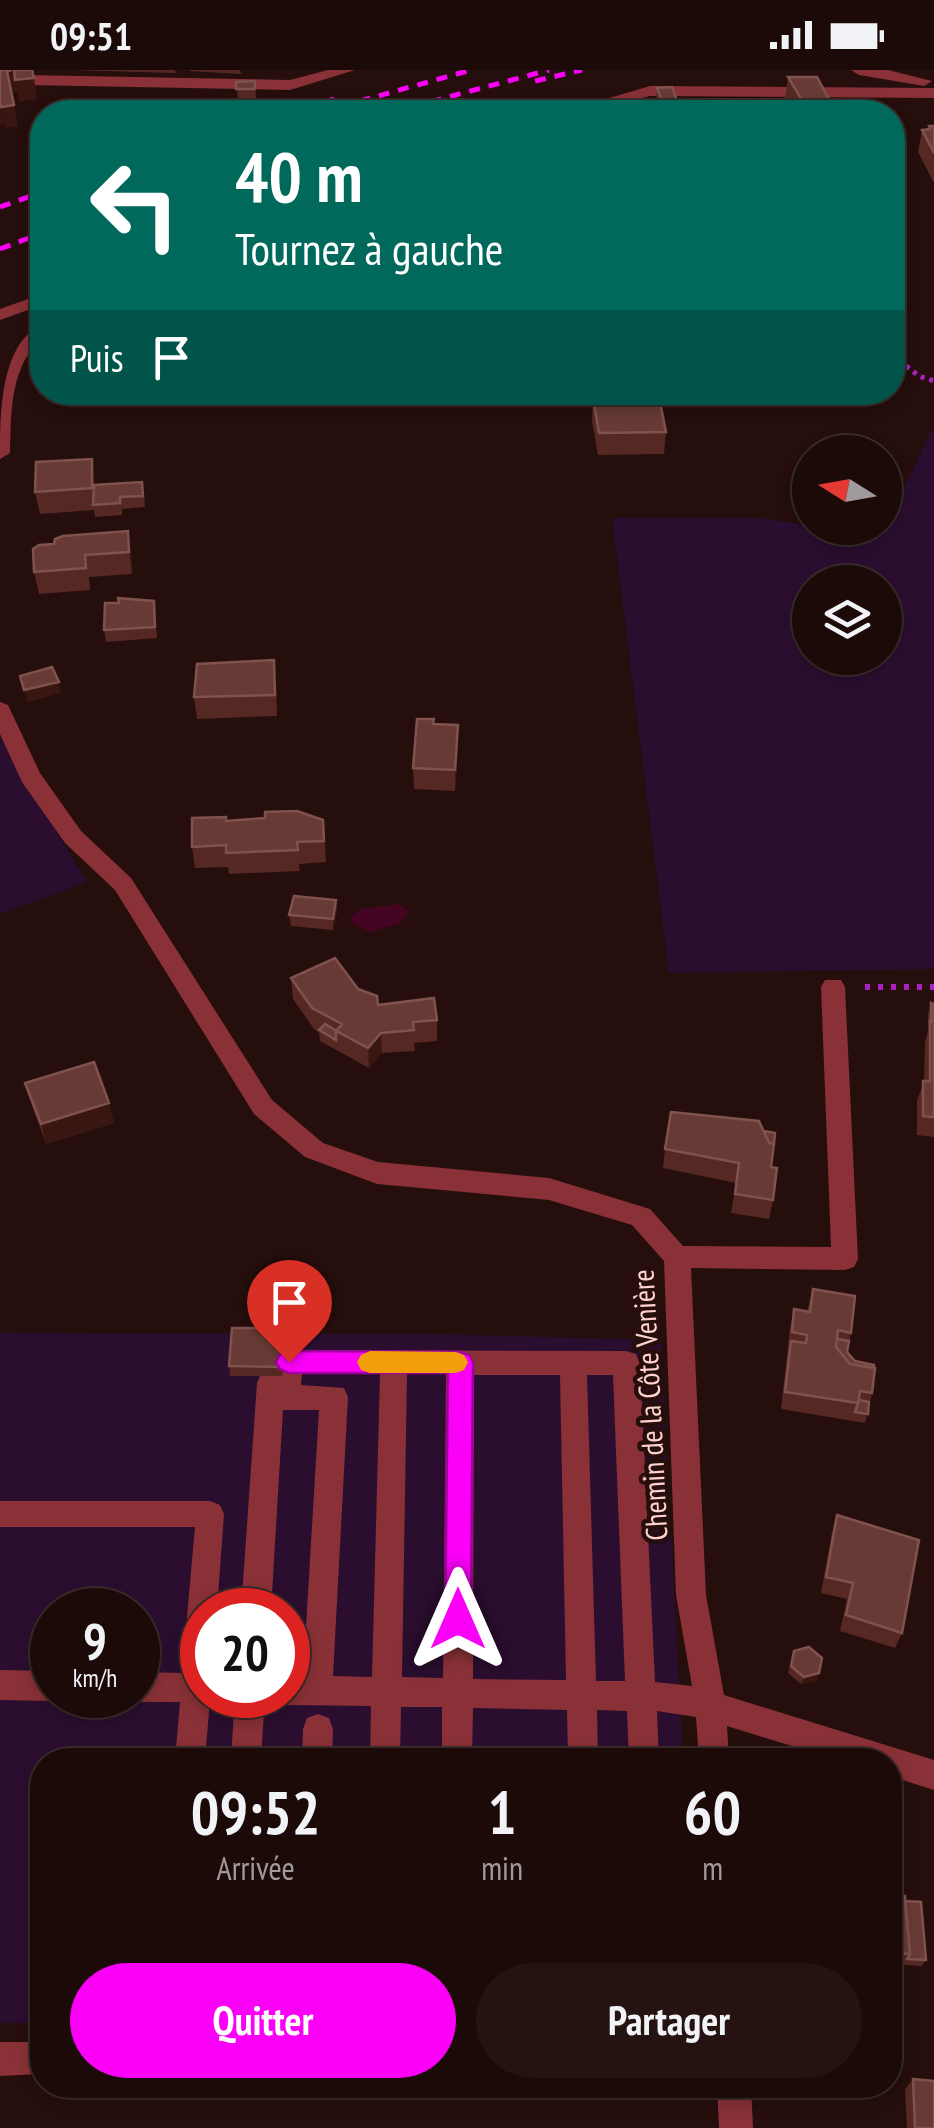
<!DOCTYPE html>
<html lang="fr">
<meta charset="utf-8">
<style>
:root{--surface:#1c0a09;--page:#251312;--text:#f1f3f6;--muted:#a09a9c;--line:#3a2b2a;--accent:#fa00f7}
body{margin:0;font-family:"PT Sans Narrow",sans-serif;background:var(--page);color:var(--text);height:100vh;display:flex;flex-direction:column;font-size:38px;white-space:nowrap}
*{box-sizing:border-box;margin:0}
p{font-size:32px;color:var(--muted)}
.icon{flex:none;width:55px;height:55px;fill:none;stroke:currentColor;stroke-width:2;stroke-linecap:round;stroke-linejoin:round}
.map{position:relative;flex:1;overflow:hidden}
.side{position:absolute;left:30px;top:1678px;width:872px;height:350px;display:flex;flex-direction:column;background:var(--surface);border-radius:40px;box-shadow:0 5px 15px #0003,0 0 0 2px var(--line)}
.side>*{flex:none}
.top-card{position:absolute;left:30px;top:30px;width:875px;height:305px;border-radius:40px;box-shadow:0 5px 15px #0003,0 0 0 2px var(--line);background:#00695c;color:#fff;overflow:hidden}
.needle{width:65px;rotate:281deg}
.controls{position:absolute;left:792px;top:365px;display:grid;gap:20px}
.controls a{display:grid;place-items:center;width:110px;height:110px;border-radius:50%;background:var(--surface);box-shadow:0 5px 15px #0003,0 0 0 2px var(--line);font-size:50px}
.speed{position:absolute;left:30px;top:1518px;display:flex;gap:20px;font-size:50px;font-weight:700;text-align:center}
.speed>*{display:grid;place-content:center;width:130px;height:130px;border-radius:50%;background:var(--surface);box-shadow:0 5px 15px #0003,0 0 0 2px var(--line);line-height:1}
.speed small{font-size:25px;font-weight:400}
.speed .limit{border:15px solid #d22;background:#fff;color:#111}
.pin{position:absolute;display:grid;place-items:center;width:85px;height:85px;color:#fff;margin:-102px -42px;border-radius:50% 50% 50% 0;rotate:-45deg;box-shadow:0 0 10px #0007}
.pin .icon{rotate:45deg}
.me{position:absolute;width:110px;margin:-55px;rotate:0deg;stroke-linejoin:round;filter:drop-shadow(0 0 8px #0008)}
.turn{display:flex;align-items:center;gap:35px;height:210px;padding:0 40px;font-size:45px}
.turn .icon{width:130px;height:130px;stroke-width:2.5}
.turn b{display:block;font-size:70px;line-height:85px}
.then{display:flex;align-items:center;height:95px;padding:0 40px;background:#0003;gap:20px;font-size:38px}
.eta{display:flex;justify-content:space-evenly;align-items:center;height:170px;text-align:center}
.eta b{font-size:60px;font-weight:700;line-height:70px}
.primary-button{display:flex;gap:20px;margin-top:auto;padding:20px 40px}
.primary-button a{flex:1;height:115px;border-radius:60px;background:var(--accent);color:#fff;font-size:40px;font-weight:700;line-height:115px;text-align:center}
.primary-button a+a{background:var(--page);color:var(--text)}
.status{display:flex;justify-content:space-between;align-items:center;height:70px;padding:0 50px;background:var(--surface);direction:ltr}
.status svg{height:28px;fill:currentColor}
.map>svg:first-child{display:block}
.green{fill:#2b0e2f;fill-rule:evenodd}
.water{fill:#450421}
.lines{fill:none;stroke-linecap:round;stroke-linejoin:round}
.path-far1{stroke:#aa21c1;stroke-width:5;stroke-dasharray:4 5;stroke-linecap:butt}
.path{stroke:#aa21c1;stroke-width:6;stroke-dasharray:5 8;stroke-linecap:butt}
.minor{fill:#893136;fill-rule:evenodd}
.rail{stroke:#fa00f7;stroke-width:5;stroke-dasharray:11 9;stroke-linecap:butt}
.wall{fill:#552823}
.shaded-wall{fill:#3a1612}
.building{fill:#673a35;stroke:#7f524e;stroke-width:2.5}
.route{fill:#fa00f7;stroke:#a200a1;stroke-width:2.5}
.slow{fill:#f59e0b}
.labels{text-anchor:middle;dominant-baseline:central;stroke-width:9;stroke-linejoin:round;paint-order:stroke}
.street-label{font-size:30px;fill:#ffd1cf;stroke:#250e0c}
</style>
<div class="status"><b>09:51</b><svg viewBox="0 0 49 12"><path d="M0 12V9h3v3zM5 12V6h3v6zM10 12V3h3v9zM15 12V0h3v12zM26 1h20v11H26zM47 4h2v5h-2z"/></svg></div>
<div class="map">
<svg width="934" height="2058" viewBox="0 0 934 2058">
<rect width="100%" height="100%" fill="#250e0c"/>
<path class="green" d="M934 355V899L669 903 612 448H759L877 465 885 458ZM810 512H885V588H810Z
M0 660 16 695 87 812 0 844Z
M0 1263 431 1264 661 1270 683 1690H42V1953H0ZM52 1540H138V1625H52ZM202 1540H288V1625H202Z"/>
<path class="water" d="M399 834 409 841 401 853 370 862 350 852 351 846 361 839Z"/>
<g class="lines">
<path class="path-far1" d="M892 285 919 306 934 311"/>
<path class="path" d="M865 917H934"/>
<path class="minor" d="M328 0H355L290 20 26 15 0 21V11L26 5 290 10Z
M851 0H888L932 11 924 16 859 5Z
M650 16 934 18V28L650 26 587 42H562Z
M42 224V235L0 250V239Z
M42 255C43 273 29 279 22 296 10 323 11 354 10 383L0 389C0 345 0 273 42 255Z
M0 632 8 635 40 703 81 761 131 808 272 1030 323 1073 378 1092 549 1108 650 1139 683 1176 831 1177 821 917 825 910H841L845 917 858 1189 854 1197 845 1200 691 1198 706 1525 724 1625 934 1690V1720L890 1706V1690H837L727 1656 729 1690H699L696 1647 657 1641 659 1690H629L627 1641 597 1640 598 1690H568L567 1640 473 1638 472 1690H442V1637H401L400 1690H370L371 1636 288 1635 277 1630 275 1625H288V1606H303L319 1340H283L271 1540H241L257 1313 261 1304 275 1301 279 1283 289 1280 626 1281 636 1284 640 1293 655 1612 692 1616 676 1525 664 1191 632 1155 549 1130 377 1114 305 1087 254 1044 115 820 65 773 22 712 0 664ZM302 1304H380L372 1607 333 1606 348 1327 344 1318 301 1315ZM407 1304H446L443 1608 402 1607ZM474 1305H560L566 1610 473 1609ZM587 1305H613L625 1611H596Z
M0 1431H210L220 1435 224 1444 217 1540H202V1625H214L210 1629 205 1690H175L180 1632H138L126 1625H138V1602L182 1603 195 1457H0Z
M0 1600 52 1601V1625H63L52 1631 0 1630Z
M235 1625H265L261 1690H231Z
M318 1644 329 1648 333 1659 332 1690H302L303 1659 307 1648Z
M0 1972H42V2004L0 2006Z
M717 2015H751L753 2058H719Z"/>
<path class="rail" d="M535 11 582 0
M291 42 334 29
M321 42 471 0
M392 42 549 0
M0 137 42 122
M0 179 42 163"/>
</g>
<path class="wall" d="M71 0H175L176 3Z
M189 0H240L241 4 190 1Z
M788 7 830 31 842 42H793L785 29Z
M255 11 256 30H238L236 12Z
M657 18 681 42H661L656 29Z
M929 56H934V113L918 82 922 60H928Z
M632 322H658L666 362 664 384 598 385 592 351 593 329 632 328Z
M778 322H812L811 329 797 330V326L780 327Z
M95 411V415L144 423 145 437 122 439V445L95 447 94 440 40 444 35 422Z
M54 474 131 483 132 504 89 507 90 520 39 524 34 502Z
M154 531 157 568 106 572 104 560Z
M276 612 277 646 197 649 194 627Z
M434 654 458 676 455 721 414 719 413 698Z
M323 750 326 792 299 794 300 801 229 804 228 797 195 798 192 777 226 751Z
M336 830 337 841 333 860 291 856 289 845Z
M291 908 358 919 378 935 437 950V971L414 973 415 981 382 983 369 998 320 971 319 962 314 959 293 929Z
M931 933 934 934V1067L917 1065V1031L924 1011 925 972 928 961V944Z
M25 1013 109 1033 114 1053 46 1074 31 1033Z
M665 1079 771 1097 773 1130 769 1149 731 1143 736 1113 663 1098Z
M813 1219 851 1263 847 1282 872 1323 865 1353 781 1339 790 1258 794 1239 807 1241Z
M284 1258 285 1267 282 1306H230L229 1296Z
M837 1445 902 1563 895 1578 840 1561 847 1529 821 1523 832 1462Z
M794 1581 819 1603 816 1611 801 1614 788 1603Z
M890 1825 905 1831 926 1890 922 1896 890 1894Z
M913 2009 934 2058H907L905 2019Z"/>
<path class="shaded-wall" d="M14 0 34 8 37 29 19 32 17 21 11 22 7 1Z
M0 35 4 54 0 55Z
M14 35 18 57 5 58 1 37Z
M92 389 95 411V435L92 418Z
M128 461 131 483 132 504 129 482Z
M59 612 61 623 27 632 24 620Z
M458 655V676L455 721V700Z
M336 830 337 841 333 860V849Z
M381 963 382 983 369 998 368 978Z
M109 1033 114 1053 46 1074 41 1054Z
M284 1258 285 1267 282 1306 281 1297Z
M819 1603 816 1611 801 1614 804 1607Z"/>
<path class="building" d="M0 0H12L7 1 14 35 1 37 0 34Z
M14 0H32L34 8 15 10Z
M788 7H817L830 31H836L842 42H809Z
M255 11V19H236V12Z
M672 17 681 42H666L657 18Z
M929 56H934V83L922 60 930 59Z
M633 322H658L666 362 599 363 593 329 635 328Z
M92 389V418L35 422 36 392Z
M142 412 143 426 120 427V433L93 435 94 415Z
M128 461 129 482 85 485 86 498 34 502 33 479 39 475 54 474 55 469 63 466Z
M118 528 154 531 155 557 104 560 105 533H119Z
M274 590 275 625 194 627 197 594Z
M52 597 59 612 24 620 20 606Z
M417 649H434L433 654 458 655 455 700 413 698Z
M297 741 323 750 324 771 297 772 298 780 226 783V775L192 777V748L226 747V751L265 748V742Z
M294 826 336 830 333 849 289 845Z
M335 888 358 919 377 926 378 935 434 928 437 950 413 952 414 960 381 963 368 978 336 961 342 954 312 938 291 908Z
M931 933 934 934V952L931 951Z
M930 951 934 952V1047L923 1046V1011H930Z
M325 954 342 964 336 961V970L319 960Z
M94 992 109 1033 41 1054 25 1013Z
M671 1042 759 1051 769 1073 774 1074 771 1097 777 1098 773 1130 735 1124 739 1093 665 1079Z
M764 1061 775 1063 774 1074 769 1073Z
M813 1219 855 1226 851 1263 838 1260 836 1277 850 1294 875 1298 872 1323 860 1321 858 1333 785 1322 791 1271 806 1273 807 1265 792 1262 794 1239 810 1242Z
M232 1258H284L281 1297 229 1296Z
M837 1269 849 1271 847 1282 855 1291 874 1295V1298L850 1294 836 1277Z
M859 1330 869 1332 868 1344 855 1342Z
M837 1445 919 1470 902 1563 846 1545 853 1513 826 1507Z
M809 1577 822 1588 819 1603 804 1607 791 1596 794 1581Z
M890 1759 893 1804H890Z
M890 1825 905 1826 910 1884 890 1883Z
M905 1831 921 1832 926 1890 907 1889 910 1884Z
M913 2009 934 2011V2058H915Z"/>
<path class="route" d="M289 1281 460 1282 469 1285 473 1292 471 1549 467 1558 458 1562 449 1558 445 1549 448 1303H289L280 1299 276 1292 280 1284Z"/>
<path class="slow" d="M370 1281 456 1282 464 1285 468 1292 464 1300 456 1303H370L361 1300 357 1292 361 1285Z"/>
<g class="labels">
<g class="street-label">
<text transform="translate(649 1335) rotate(-93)">Chemin de la Côte Venière</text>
</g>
</g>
</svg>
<div class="controls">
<a><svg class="needle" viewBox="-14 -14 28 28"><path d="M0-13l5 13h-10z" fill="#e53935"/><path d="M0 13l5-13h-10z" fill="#a09a9c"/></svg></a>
<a><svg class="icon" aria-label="layers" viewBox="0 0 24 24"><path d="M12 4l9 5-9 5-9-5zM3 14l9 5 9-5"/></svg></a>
</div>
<div class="speed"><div>9<small>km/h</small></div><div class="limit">20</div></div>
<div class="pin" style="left:289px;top:1292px;background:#d93025"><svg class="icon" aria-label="arrive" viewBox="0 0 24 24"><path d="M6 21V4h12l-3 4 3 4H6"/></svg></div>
<svg class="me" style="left:458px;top:1549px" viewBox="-20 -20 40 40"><path d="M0-17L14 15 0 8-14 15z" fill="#fa00f7" stroke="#fff" stroke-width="4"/></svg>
<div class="top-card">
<div class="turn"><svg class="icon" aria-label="left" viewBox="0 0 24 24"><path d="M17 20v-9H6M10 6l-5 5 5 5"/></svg><div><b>40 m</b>Tournez à gauche</div></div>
<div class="then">Puis<svg class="icon" aria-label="arrive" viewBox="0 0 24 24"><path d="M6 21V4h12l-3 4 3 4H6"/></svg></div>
</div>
<section class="side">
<div class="eta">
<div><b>09:52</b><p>Arrivée</p></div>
<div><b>1</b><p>min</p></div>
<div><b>60</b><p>m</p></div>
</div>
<div class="primary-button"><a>Quitter</a><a>Partager</a></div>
</section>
</div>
